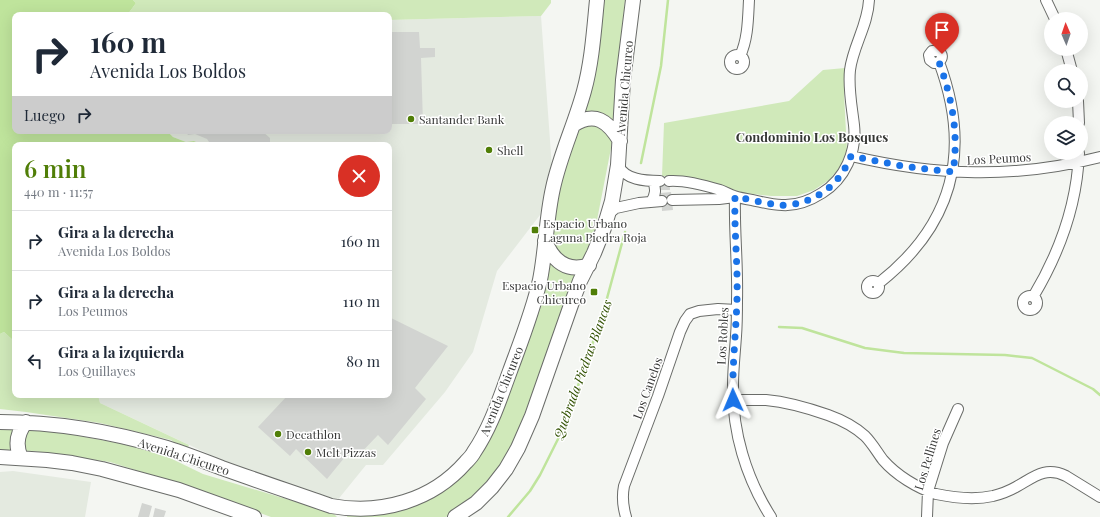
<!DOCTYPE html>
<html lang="es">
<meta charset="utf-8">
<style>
:root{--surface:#fff;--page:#f6f6f7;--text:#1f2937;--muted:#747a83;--line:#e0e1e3;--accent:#507e07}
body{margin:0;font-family:"Playfair Display",serif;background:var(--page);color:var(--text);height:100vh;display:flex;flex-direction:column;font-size:15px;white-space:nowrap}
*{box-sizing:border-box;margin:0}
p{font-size:13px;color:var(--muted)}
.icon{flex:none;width:22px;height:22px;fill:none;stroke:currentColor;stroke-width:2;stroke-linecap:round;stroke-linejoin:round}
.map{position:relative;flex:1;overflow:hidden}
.details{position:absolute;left:12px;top:142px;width:380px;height:256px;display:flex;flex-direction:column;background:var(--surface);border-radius:8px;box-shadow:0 4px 16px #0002}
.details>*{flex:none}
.guide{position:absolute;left:12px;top:12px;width:380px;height:122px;border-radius:8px;box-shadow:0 4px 16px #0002;background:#fff;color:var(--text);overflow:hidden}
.needle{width:26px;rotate:358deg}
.controls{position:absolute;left:1044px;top:12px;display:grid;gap:8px}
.controls a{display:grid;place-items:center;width:44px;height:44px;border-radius:50%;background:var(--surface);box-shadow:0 4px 16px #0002;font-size:20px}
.pin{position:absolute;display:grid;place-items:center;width:34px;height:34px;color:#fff;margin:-41px -17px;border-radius:50% 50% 50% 0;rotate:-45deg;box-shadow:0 0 4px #0007}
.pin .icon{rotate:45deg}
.me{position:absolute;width:44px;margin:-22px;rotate:359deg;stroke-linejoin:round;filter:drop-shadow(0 0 3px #0008)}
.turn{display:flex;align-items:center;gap:14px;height:84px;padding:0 12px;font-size:18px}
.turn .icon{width:52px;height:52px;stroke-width:2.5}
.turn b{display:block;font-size:28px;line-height:34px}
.then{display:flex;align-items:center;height:38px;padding:0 12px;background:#0003;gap:8px;font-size:15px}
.round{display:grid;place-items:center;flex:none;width:42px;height:42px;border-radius:21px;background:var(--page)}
.head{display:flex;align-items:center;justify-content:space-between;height:68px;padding:0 12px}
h1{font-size:24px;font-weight:600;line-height:30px;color:var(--accent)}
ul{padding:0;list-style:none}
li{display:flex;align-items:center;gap:12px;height:60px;padding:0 12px;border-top:1px solid var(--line)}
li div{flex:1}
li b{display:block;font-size:15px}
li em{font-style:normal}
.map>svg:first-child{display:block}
.built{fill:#e4eae0}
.green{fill:#d0e9ba}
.water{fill:#bfe49c}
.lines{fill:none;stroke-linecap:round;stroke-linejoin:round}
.stream{stroke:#bfe49c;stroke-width:2.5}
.building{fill:#d2d4d1}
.street-casing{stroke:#6a6c69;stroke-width:12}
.secondary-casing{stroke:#6a6c69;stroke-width:16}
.street{stroke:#fff;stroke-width:10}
.secondary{stroke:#fff;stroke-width:14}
.route{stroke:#1a73e8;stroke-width:7;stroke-dasharray:0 12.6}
.poi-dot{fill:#507e07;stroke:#fff;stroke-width:1.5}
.labels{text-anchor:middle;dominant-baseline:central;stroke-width:3;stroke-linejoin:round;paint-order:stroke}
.street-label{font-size:12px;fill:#393a39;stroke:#fff}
.poi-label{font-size:12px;fill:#393a39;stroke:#fff;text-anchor:start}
.neighbourhood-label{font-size:13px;font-weight:bold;fill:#353734;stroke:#fff}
.water-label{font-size:13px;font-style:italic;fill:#325203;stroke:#fff}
</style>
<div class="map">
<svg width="1100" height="517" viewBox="0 0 1100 517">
<rect width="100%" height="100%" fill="#f4f6f2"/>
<path class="built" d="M541 16 552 168 540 215 497 271 473 352 445 392 383 465H366L336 502 217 458 100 403 98 395H389V145H202L194 141 186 142 173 137 167 131H389V20Z
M13 471 91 482 85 517H0V472Z"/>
<path class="green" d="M133 0H551V3L541 16 389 20V15H130L128 14 136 3Z
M601 0H625L613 121 583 116Z
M845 68 844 94 847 151 840 167 829 180 814 190 797 196H771L744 193 713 183 674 176H662L664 123 789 101 823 70Z
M590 125C603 128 608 130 612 143L591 251C584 263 578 261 565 260L552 244C554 206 564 169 575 133L579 129Z
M550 261 579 272 521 423 506 458 481 488 457 510 446 517H347L348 514H362L468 468Z
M4 332 15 342V395H98L100 403 189 445 186 451 171 440 100 423 26 412 0 409V334Z
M0 428 59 432 128 445 168 457 203 474 333 513 337 517H271L189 487 110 462 33 451 0 450Z"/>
<path class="water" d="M0 0H133L136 3 128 14 130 15H15V131H167L173 137 186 142 194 141 202 145H15V342L4 332 0 334Z"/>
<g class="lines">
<path class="stream" d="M641 163 661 66 668 0
M779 327 802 328 865 348 904 353 1005 355 1032 358 1093 389 1100 395
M508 517 530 491 540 475 558 439 568 415 603 313 625 232"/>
</g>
<path class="building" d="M389 32H419L420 48H435V57L421 58 423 124H389Z
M185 131H262L270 138V145H211L207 139 195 134 188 135Z
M669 176 670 190H660V177Z
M671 192 673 210 662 211 661 193Z
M389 317 448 346 415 388 426 399 388 445 378 435 356 458 349 452 327 479 296 449 290 456 258 427 288 395H389Z
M142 503 152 506 149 517H138Z
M155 508 166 511 164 517H153Z"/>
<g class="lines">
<defs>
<path id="street" d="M1046 0 1055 19
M1066 49 1072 71
M730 62a7 7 0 1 1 14 0a7 7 0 1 1-14 0Z
M740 56C748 39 748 19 749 0
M1078 101 1079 123
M851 156C936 176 1014 179 1100 157
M618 165C625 180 645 181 660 181
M669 181C684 180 707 186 720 190 725 192 729 194 734 196 740 198 746 199 752 200 762 202 772 205 782 205 796 206 811 200 822 193 845 179 857 151 854 125 852 107 848 89 850 70 853 46 868 25 869 0
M735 197C734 231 738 265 737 300 737 312 737 324 736 336 735 352 733 369 733 385 732 431 746 478 771 517
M672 200 719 199 735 197
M651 202C656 194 656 189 653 181
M608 214 616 208 639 203 662 201
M867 287a6 6 0 1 1 12 0a6 6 0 1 1-12 0Z
M879 283C954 224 972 151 939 62 943 58 943 54 938 51H932L929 55 930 60 934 63 939 62
M1023 303a7 7 0 1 1 14 0a7 7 0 1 1-14 0Z
M1033 297C1060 252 1077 205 1079 153
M733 400C744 400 755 400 766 400 788 402 808 408 828 415 842 420 854 426 865 436 872 443 877 452 883 460 896 475 917 488 936 494 955 498 975 500 993 496 1001 494 1009 491 1016 487 1034 477 1045 466 1066 476L1100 497
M626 517C623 507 622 496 624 486L658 396 680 332 685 321 690 314 699 311 718 309 737 310
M927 517 928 491 943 443 958 409"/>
<path id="secondary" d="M573 125C595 111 608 121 620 141
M545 241C553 261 567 273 589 265
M0 422C57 422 113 432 167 448 186 454 204 461 222 468 258 481 294 493 331 506 381 515 432 501 466 462 469 459 472 456 474 452 491 427 500 398 510 371 521 341 533 311 540 280 546 250 546 219 553 188 560 155 575 124 584 91 592 62 594 30 597 0
M0 457 47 460 72 463 102 469 179 490 254 517
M21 458C15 445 17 433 26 422
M455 517 476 503 492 487 506 469 518 448 532 416 572 302 580 281 594 253 604 228 612 201 618 165 623 80 633 0"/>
</defs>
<use href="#street" class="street-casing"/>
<use href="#secondary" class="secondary-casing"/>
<use href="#street" class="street"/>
<use href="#secondary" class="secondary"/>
</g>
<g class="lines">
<path class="route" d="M733 400C732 366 736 333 737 299 738 265 734 231 735 197 750 199 766 204 781 205 787 206 794 204 800 203 826 195 841 180 851 156L902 166 953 172C959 134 952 98 939 62L942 57V54"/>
</g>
<g class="poi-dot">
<circle cx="411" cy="119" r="4"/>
<circle cx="489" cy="150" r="4"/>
<rect x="531" y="226" width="8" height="8" rx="2"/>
<rect x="590" y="288" width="8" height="8" rx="2"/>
<circle cx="278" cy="434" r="4"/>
<circle cx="308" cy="452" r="4"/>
</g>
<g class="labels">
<g class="street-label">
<text transform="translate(624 88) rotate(-85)">Avenida Chicureo</text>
<text transform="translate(999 158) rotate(-3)">Los Peumos</text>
<text transform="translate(722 336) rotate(-87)">Los Robles</text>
<text transform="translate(647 388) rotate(-70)">Los Canelos</text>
<text transform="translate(501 391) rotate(-68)">Avenida Chicureo</text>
<text transform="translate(184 456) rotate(18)">Avenida Chicureo</text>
<text transform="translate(927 459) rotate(-73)">Los Pellines</text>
</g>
<g class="poi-label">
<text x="419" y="119">Santander Bank</text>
<text x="497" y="150">Shell</text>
<text x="543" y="223">Espacio Urbano<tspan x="543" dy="14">Laguna Piedra Roja</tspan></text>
<text x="586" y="285" text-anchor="end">Espacio Urbano<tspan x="586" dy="14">Chicureo</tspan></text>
<text x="286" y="434">Decathlon</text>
<text x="316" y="452">Melt Pizzas</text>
</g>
<g class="neighbourhood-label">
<text x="812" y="136">Condominio Los Bosques</text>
</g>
<g class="water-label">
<text transform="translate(582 369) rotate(-70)">Quebrada Piedras Blancas</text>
</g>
</g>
</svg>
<div class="controls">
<a><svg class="needle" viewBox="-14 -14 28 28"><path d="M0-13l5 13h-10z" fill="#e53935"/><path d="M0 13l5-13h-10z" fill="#747a83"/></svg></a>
<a><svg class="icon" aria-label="search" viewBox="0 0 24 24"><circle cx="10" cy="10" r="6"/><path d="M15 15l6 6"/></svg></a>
<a><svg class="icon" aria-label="layers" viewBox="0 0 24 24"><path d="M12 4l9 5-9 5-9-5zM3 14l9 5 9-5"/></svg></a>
</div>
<div class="pin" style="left:942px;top:54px;background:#d93025"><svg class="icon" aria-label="arrive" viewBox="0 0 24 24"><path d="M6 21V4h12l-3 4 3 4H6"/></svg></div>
<svg class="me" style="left:733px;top:400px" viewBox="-20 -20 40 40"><path d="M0-17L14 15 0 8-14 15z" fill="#1a73e8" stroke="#fff" stroke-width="4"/></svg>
<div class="guide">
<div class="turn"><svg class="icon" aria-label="right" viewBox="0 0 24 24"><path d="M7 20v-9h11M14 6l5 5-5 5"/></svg><div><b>160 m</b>Avenida Los Boldos</div></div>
<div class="then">Luego<svg class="icon" aria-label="right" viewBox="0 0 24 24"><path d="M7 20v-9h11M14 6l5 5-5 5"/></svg></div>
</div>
<section class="details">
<div class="head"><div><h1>6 min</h1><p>440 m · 11:57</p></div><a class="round" style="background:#d93025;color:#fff"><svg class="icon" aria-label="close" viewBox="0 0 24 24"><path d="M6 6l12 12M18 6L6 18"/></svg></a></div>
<ul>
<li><svg class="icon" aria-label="right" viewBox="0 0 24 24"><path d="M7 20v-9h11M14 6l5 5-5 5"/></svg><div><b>Gira a la derecha</b><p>Avenida Los Boldos</p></div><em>160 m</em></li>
<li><svg class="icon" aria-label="right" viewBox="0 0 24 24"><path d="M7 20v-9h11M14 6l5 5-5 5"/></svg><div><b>Gira a la derecha</b><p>Los Peumos</p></div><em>110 m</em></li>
<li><svg class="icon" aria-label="left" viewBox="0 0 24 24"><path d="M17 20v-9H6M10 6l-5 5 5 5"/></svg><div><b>Gira a la izquierda</b><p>Los Quillayes</p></div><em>80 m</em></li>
</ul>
</section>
</div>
